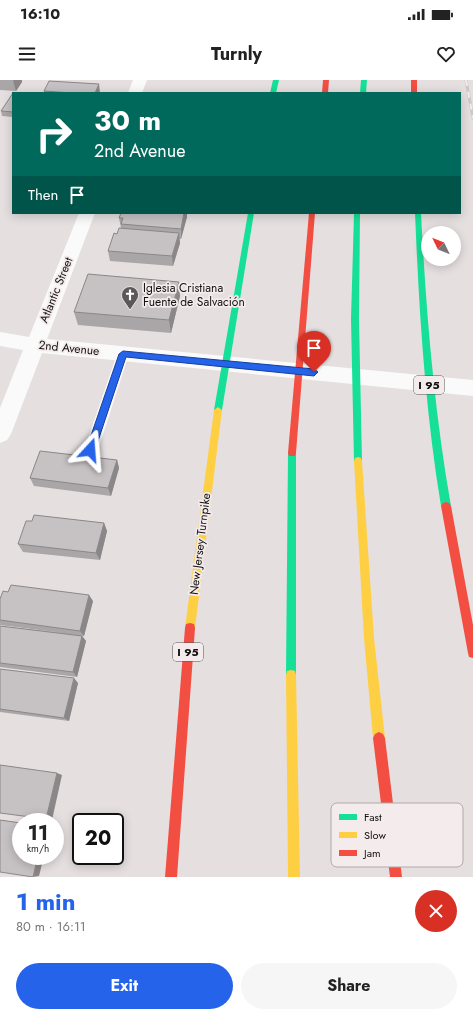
<!DOCTYPE html>
<meta charset="utf-8">
<style>
:root{--surface:#fff;--page:#f6f6f6;--text:#222;--muted:#767676;--accent:#2563eb}
body{margin:0;font-family:Jost,sans-serif;background:var(--page);color:var(--text);height:100vh;display:flex;flex-direction:column;font-size:15px;white-space:nowrap}
*{box-sizing:border-box;margin:0}
p{font-size:13px;color:var(--muted)}
.icon{flex:none;width:22px;height:22px;fill:none;stroke:currentColor;stroke-width:2;stroke-linecap:round;stroke-linejoin:round}
.map{position:relative;height:797px;overflow:hidden}
.drawer{display:flex;flex-direction:column;background:var(--surface);flex:1}
.drawer>*{flex:none}
.top-card{position:absolute;left:12px;top:12px;width:449px;height:122px;border-radius:0px;box-shadow:0 2px 10px #0003;background:#00695c;color:#fff;overflow:hidden}
.needle{width:26px;rotate:313deg}
.buttons{position:absolute;left:421px;top:146px;display:grid;gap:8px}
.buttons a{display:grid;place-items:center;width:40px;height:40px;border-radius:50%;background:var(--surface);box-shadow:0 2px 10px #0003;font-size:20px}
.speed{position:absolute;left:12px;top:733px;display:flex;gap:8px;font-size:20px;font-weight:700;text-align:center}
.speed>*{display:grid;place-content:center;width:52px;height:52px;border-radius:50%;background:var(--surface);box-shadow:0 2px 10px #0003;line-height:1}
.speed small{font-size:10px;font-weight:400}
.speed .limit{border:2px solid #111;border-radius:6px;background:#fff;color:#111}
.pin{position:absolute;display:grid;place-items:center;width:34px;height:34px;color:#fff;margin:-41px -17px;border-radius:50% 50% 50% 0;rotate:-45deg;box-shadow:0 0 4px #0007}
.pin .icon{rotate:45deg}
.me{position:absolute;width:44px;margin:-22px;rotate:19deg;stroke-linejoin:round;filter:drop-shadow(0 0 3px #0008)}
.turn{display:flex;align-items:center;gap:14px;height:84px;padding:0 16px;font-size:18px}
.turn .icon{width:52px;height:52px;stroke-width:2.5}
.turn b{display:block;font-size:28px;line-height:34px}
.then{display:flex;align-items:center;height:38px;padding:0 16px;background:#0003;gap:8px;font-size:15px}
.round{display:grid;place-items:center;flex:none;width:42px;height:42px;border-radius:21px;background:var(--page)}
.summary{display:flex;align-items:center;justify-content:space-between;height:68px;padding:0 16px}
h1{font-size:24px;font-weight:700;line-height:30px;color:var(--accent)}
.button{display:flex;gap:8px;margin-top:auto;padding:8px 16px}
.button a{flex:1;height:46px;border-radius:24px;background:var(--accent);color:#fff;font-size:16px;font-weight:700;line-height:46px;text-align:center}
.button a+a{background:var(--page);color:var(--text)}
.status{display:flex;justify-content:space-between;align-items:center;height:28px;padding:0 20px;background:var(--surface);direction:ltr}
.status svg{height:11px;fill:currentColor}
header{display:flex;justify-content:space-between;align-items:center;height:52px;padding:0 16px;background:var(--surface);font-size:18px;font-weight:700}
.map>svg:first-child{display:block}
.lines{fill:none;stroke-linecap:round;stroke-linejoin:round}
.lane{fill:#fbfafa;fill-rule:evenodd}
.street{fill:#fbfafa;fill-rule:evenodd}
.fast{fill:#16e098;fill-rule:evenodd}
.slow{fill:#ffcf43;fill-rule:evenodd}
.jam{fill:#f24e42;fill-rule:evenodd}
.rail-casing{stroke:#cac8c8;stroke-width:3}
.rail{stroke:#f4ebec;stroke-width:2;stroke-dasharray:6;stroke-linecap:butt}
.wall{fill:#aaa6a7}
.shaded-wall{fill:#8b8788}
.building{fill:#c6c1c2;stroke:#8b8788}
.route{fill:#2563eb;stroke:#184099}
.labels{text-anchor:middle;dominant-baseline:central;stroke-width:3.5;stroke-linejoin:round;paint-order:stroke}
.shield{fill:#f4ebec;stroke:#565252;stroke-width:1}
.shield-label{font-size:11px;font-weight:bold;fill:#131010}
.poi-label{font-size:12px;fill:#131010;stroke:#f4ebec;text-anchor:start}
.street-label{font-size:12px;fill:#131010;stroke:#f4ebec}
.key{fill:#f4ebec;stroke:#b0a9aa;stroke-width:1}
.key-label{font-size:11px;fill:#131010}
</style>
<div class="status"><b>16:10</b><svg viewBox="0 0 49 12"><path d="M0 12V9h3v3zM5 12V6h3v6zM10 12V3h3v9zM15 12V0h3v12zM26 1h20v11H26zM47 4h2v5h-2z"/></svg></div>
<header><svg class="icon" aria-label="menu" viewBox="0 0 24 24"><path d="M4 6h16M4 12h16M4 18h16"/></svg>Turnly<svg class="icon" aria-label="heart" viewBox="0 0 24 24"><path d="M12 20l-8-8c-3-5 5-10 8-4 3-6 11-1 8 4z"/></svg></header>
<div class="map">
<svg width="473" height="797" viewBox="0 0 473 797">
<rect width="100%" height="100%" fill="#e5dfe0"/>
<g class="lines">
<path class="lane" d="M123 269 127 271 129 274 98 370 96 374 91 376 86 374 84 370 117 274 119 271Z"/>
<path class="street" d="M133 0H147L142 13H128Z
M79 133H95L47 259 473 300V316L42 273 11 354 7 360 0 363V328L23 270 0 266V252L29 257Z"/>
<path class="fast" d="M273 0H279L276 13H270Z
M361 0H367L366 13H360Z
M248 133H254L222 330 218 333 214 330Z
M354 133H360L359 239 362 381 361 384H355L354 381 351 239Z
M415 133H421C426 231 434 329 451 426L449 429 446 430 443 429 441 426C425 329 419 231 415 133Z
M292 369 295 370 296 373V595L295 599 291 600 287 599 286 595 288 373 289 370Z"/>
<path class="slow" d="M218 327 222 330 195 548 194 552 190 553 186 552 185 548 214 330Z
M358 377 361 378 362 381 374 558 385 658 383 662 379 664 375 662 373 658 364 558 354 381 355 378Z
M291 590 295 591 296 595 300 797H288L286 595 287 591Z"/>
<path class="jam" d="M323 0H329L328 13H322Z
M411 0H417V13H411Z
M309 133H315L296 373 295 376H289L288 373Z
M446 422 449 423 451 426 473 545V578L469 577 468 573 441 426 443 423Z
M190 543 194 544 195 548 177 797H165L185 548 186 544Z
M379 652 383 654 385 658 402 797H390L373 658 375 654Z"/>
<defs>
<path id="rail" d="M466 0 473 38"/>
</defs>
<use href="#rail" class="rail-casing"/>
<use href="#rail" class="rail"/>
</g>
<path class="wall" d="M0 0H22V2L16 11 0 10Z
M44 11 100 13H44Z
M13 13V37L2 36 1 31Z
M187 137 181 159H179L180 163 173 186 110 181 108 171 121 148 119 138Z
M180 216 171 253 78 245 74 232Z
M117 380 119 388 111 416 34 406 30 398Z
M32 441 104 443 107 451 100 480 23 472 18 464Z
M0 519 93 521 84 556H82L86 561 77 597 0 587V546L63 553 0 545Z
M0 589 78 603 69 641 0 632Z"/>
<path class="shaded-wall" d="M14 0H22V2L16 11 13 1Z
M99 4 100 13H95Z
M184 133H187V137L181 159V149Z
M179 153 180 163 173 186 172 176Z
M179 202 180 216 171 253 169 240Z
M117 380 119 388 111 416 108 408Z
M104 443 107 451 100 480 96 473Z
M89 515 93 521 84 556 80 551Z
M82 556 86 561 77 597 73 592Z
M74 598 78 603 69 641 64 638Z
M57 693 62 695 52 740 46 739Z
M38 776H44L39 796 33 797Z"/>
<path class="building" d="M49 1 99 4 95 13H72L44 11Z
M13 13V32L1 31Z
M121 133H184L181 149 121 144 123 138H119Z
M119 148 179 153 172 176 108 171 114 153 117 154Z
M88 194 179 202 169 240 74 232Z
M40 371 117 380 108 408 30 398Z
M34 435 104 443 96 473 18 464 26 441H32Z
M11 505 89 515 80 551 0 540V519L3 511 8 512Z
M0 546 82 556 73 592 0 583Z
M0 589 74 598 64 638 0 629Z
M0 685 57 693 46 739 0 733Z
M0 740 21 743V776H38L33 797 0 792Z"/>
<path class="route" d="M123 271 314 289 318 292 314 296 126 277 95 370 90 374 86 370 119 274Z"/>
<defs>
<symbol id="church-pin" viewBox="-11 -11 22 30"><path d="M0 17L-7.5 6A9.5 9.5 0 1 1 7.5 6Z" fill="#5c5859" stroke="#f4ebec"/><path d="M-1.2-6h2.4v3.5h3.3v2.4h-3.3V6h-2.4V-.1h-3.3v-2.4h3.3Z" fill="#fff"/></symbol>
</defs>
<g fill-rule="evenodd">
<use href="#church-pin" x="120" y="205" width="20" height="27"/>
</g>
<g class="labels">
<g class="shield">
<rect x="414" y="296" width="30" height="18" rx="3"/>
<rect x="173" y="563" width="30" height="18" rx="3"/>
</g>
<g class="shield-label">
<text x="429" y="305">I 95</text>
<text x="188" y="572">I 95</text>
</g>
<g class="poi-label">
<text x="143" y="208">Iglesia Cristiana<tspan x="143" dy="14">Fuente de Salvación</tspan></text>
</g>
<g class="street-label">
<text transform="translate(56 210) rotate(-68)">Atlantic Street</text>
<text transform="translate(69 268) rotate(6)">2nd Avenue</text>
<text transform="translate(200 464) rotate(-83)">New Jersey Turnpike</text>
</g>
</g>
<rect x="331" y="723" width="132" height="64" rx="6" class="key"/>
<rect x="339" y="734" width="18" height="6" fill="#16e098"/>
<rect x="339" y="752" width="18" height="6" fill="#ffcf43"/>
<rect x="339" y="770" width="18" height="6" fill="#f24e42"/>
<g class="key-label">
<text x="364" y="741">Fast</text>
<text x="364" y="759">Slow</text>
<text x="364" y="777">Jam</text>
</g>
</svg>
<div class="buttons">
<a><svg class="needle" viewBox="-14 -14 28 28"><path d="M0-13l5 13h-10z" fill="#e53935"/><path d="M0 13l5-13h-10z" fill="#767676"/></svg></a>
</div>
<div class="speed"><div>11<small>km/h</small></div><div class="limit">20</div></div>
<div class="pin" style="left:314px;top:292px;background:#d93025"><svg class="icon" aria-label="arrive" viewBox="0 0 24 24"><path d="M6 21V4h12l-3 4 3 4H6"/></svg></div>
<svg class="me" style="left:90px;top:370px" viewBox="-20 -20 40 40"><path d="M0-17L14 15 0 8-14 15z" fill="#2563eb" stroke="#fff" stroke-width="4"/></svg>
<div class="top-card">
<div class="turn"><svg class="icon" aria-label="right" viewBox="0 0 24 24"><path d="M7 20v-9h11M14 6l5 5-5 5"/></svg><div><b>30 m</b>2nd Avenue</div></div>
<div class="then">Then<svg class="icon" aria-label="arrive" viewBox="0 0 24 24"><path d="M6 21V4h12l-3 4 3 4H6"/></svg></div>
</div>
</div>
<section class="drawer">
<div class="summary"><div><h1>1 min</h1><p>80 m · 16:11</p></div><a class="round" style="background:#d93025;color:#fff"><svg class="icon" aria-label="close" viewBox="0 0 24 24"><path d="M6 6l12 12M18 6L6 18"/></svg></a></div>
<div class="button"><a>Exit</a><a>Share</a></div>
</section>
